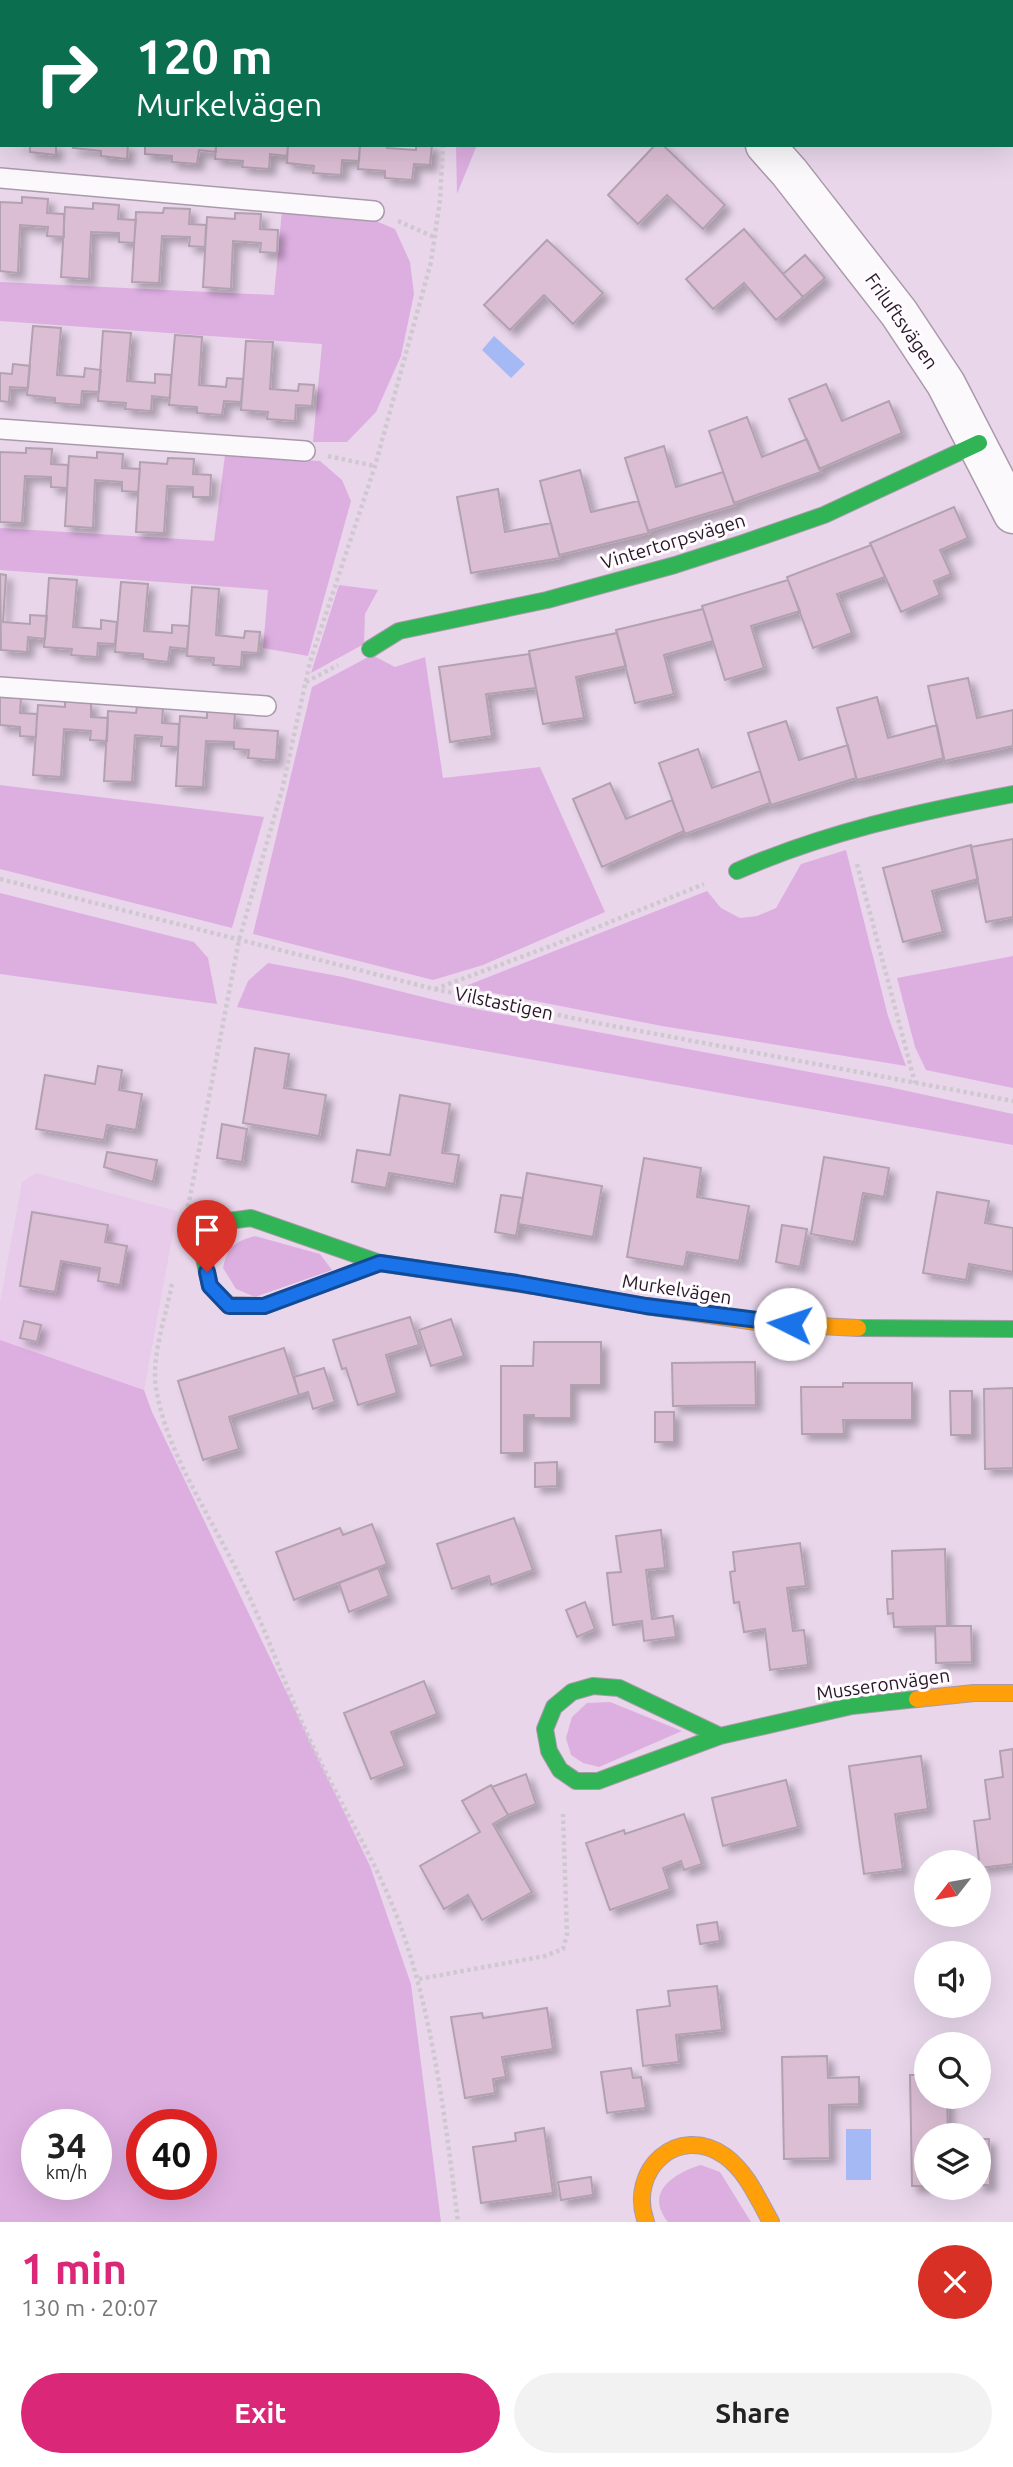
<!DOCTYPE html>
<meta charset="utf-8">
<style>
:root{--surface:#fff;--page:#f2f2f2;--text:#222;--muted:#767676;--accent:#db2777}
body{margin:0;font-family:Ubuntu,sans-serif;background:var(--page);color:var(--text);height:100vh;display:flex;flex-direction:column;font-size:26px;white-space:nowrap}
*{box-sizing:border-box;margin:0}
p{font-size:23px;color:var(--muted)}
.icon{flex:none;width:38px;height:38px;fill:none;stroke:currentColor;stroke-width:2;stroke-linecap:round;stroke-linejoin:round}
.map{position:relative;height:2222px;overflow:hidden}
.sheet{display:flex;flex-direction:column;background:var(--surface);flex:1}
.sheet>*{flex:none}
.top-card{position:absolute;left:0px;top:0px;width:1013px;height:147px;box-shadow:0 7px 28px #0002;background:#0b6e4f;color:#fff;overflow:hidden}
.needle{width:46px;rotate:239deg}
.controls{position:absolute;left:914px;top:1850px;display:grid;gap:14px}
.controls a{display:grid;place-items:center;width:77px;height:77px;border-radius:50%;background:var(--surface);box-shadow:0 7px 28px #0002;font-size:35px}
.speed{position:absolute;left:21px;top:2109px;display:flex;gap:14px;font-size:35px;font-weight:700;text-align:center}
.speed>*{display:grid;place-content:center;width:91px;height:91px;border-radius:50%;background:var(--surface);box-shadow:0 7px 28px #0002;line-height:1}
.speed small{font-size:18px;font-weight:400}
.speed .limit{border:10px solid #d22;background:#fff;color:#111}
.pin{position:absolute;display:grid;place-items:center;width:60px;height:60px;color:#fff;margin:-72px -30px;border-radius:50% 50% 50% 0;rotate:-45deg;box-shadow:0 0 7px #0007}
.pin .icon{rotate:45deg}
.me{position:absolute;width:77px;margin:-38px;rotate:274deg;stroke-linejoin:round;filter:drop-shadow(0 0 5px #0008)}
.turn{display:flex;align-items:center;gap:24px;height:147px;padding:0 21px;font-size:32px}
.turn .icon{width:91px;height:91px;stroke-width:2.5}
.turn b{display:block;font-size:49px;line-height:60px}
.round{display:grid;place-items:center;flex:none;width:74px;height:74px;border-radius:37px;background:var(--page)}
.headline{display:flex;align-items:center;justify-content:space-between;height:119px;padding:0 21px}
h1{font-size:42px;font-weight:600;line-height:52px;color:var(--accent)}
.action{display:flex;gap:14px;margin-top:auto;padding:14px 21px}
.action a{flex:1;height:80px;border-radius:42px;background:var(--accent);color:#fff;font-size:28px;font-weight:600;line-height:80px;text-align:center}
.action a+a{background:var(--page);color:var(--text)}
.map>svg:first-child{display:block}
.built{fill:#e8caea}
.green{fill:#ddafe1;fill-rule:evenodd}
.water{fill:#a5b9f5}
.building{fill:#dcbed4;stroke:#b2a1af;stroke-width:2;filter:url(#shadow)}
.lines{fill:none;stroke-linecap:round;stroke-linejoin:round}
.lane-casing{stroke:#a99aaa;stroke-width:22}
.street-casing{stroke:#a99aaa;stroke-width:41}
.fast-casing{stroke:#a99aaa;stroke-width:18}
.slow-casing{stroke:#a99aaa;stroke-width:18}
.path{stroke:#cfc9cf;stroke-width:4.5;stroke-dasharray:3.5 3.5;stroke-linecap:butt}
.lane{stroke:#fcf9fc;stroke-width:19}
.street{stroke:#fcf9fc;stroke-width:38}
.fast{stroke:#30b455;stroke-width:16}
.slow{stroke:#ff9f0a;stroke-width:16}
.route-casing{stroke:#114b97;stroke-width:18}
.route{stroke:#1a73e8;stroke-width:12}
.labels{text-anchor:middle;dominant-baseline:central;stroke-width:6;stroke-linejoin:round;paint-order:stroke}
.street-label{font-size:19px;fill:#261926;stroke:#fffbff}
</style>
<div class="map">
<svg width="1013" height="2222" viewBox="0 0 1013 2222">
<defs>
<filter id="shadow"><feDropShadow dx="6" dy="6" stdDeviation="3.5" flood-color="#0004"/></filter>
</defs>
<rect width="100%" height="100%" fill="#e9d6eb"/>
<path class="built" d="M36 1173 177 1211 144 1390 0 1340V1303L22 1182Z"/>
<path class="green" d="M456 145H477L457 194Z
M282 210 371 219 395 229 410 262 414 294 401 356 376 412 347 442H313L322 344 0 321V282L274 295Z
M225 455 320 461 342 480 351 501 308 656 263 648 268 590 0 570V528L214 541Z
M339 585 378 590 365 614 364 644 311 673Z
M372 655 395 667 425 657 443 778 540 767 605 912 483 965 433 980 253 934 312 687Z
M0 785 264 817 232 928 0 869Z
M846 850 888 1016 906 1066 662 1026 463 987 707 891 721 908 740 918 757 916 776 908 801 864Z
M0 893 194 942 208 958 217 1004 0 974Z
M1013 956V1088L926 1070 915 1047 897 978Z
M268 963 343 977 455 1005 889 1087 1013 1114V1145L237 1007 248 981Z
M255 1236 320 1254 332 1270 255 1297 236 1289 223 1268C228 1246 234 1242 255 1236Z
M0 1340 144 1390 152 1412 370 1866 411 1984 441 2222H0ZM37 2124H96V2184H37ZM142 2124H201V2184H142Z
M610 1702 682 1731 599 1767 583 1763 571 1755 566 1738 572 1717 587 1703Z
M701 2165 720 2172 751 2222H668C643 2192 676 2172 701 2165Z"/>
<path class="water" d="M494 336 525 364 511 378 482 350Z
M846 2129H871V2180H846Z"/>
<path class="building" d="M153 0H225V2H153Z
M225 0H296V2H225Z
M296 0H351V2H296Z
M368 0H423V2H368Z
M15 145H56V155L30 152V146Z
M74 145H128L127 159 101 156V151L73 148Z
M216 145H288L287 156 270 154 269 169 242 167 243 161 215 159Z
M216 145V152L199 150 197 164 172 162V156L145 154V145Z
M288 145H360L359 161 342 160 341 175 313 173 314 166 287 163Z
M360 145H387V148L416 150V145H432L430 165 414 164 412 180 385 178V171L358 169Z
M655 145H663L725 205 703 229 667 195 638 224 608 195Z
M22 197 48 199 47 213 64 214V237L47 236 48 227 20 225 18 273 0 271V202L22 203Z
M93 203 119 205 118 219 136 220 134 243 119 242V233L91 232 89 279 61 277 65 207 93 209Z
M164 208 190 209 189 224 206 225 205 247 189 246 190 237 162 236 159 283 132 282 136 212 163 213Z
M235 213 261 214 260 229 278 230 277 253 260 252 261 243 233 241 231 289 203 287 207 217 235 219Z
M744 229 803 297 776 320 744 283 713 309 686 279Z
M547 240 603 293 573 324 544 295 510 330 484 305Z
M805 255 825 278 803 297 783 274Z
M33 326 61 328 57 375 84 377 85 368 101 370 99 392 82 391 81 405 55 403V398L27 395Z
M103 331 131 333 127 381 155 383V374L171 375 170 398 152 396 151 411 125 409 126 403 98 401Z
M175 335 202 337 199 385 226 387 227 378 243 379 241 402 224 401 222 415 197 413V407L169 405Z
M246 341 273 342 270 389 298 391 299 384 314 385 312 406 296 405 295 421 267 419 268 412 241 410Z
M13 364 30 366 28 388 10 387 9 402 0 401V373L12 374Z
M826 384 842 421 889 401 902 433 819 469 789 399Z
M747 417 762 457 807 439 821 472 734 503 709 431Z
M664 446 676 487 723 472 735 505 648 531 625 458Z
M26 448 52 449 51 464 68 465 67 488 51 487V477L25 476 22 523 0 522V452L26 453Z
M97 452 123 454 122 468 140 469 138 492 122 491V482L95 480 93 528 65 526 69 456 97 458Z
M168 458 194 459 193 474 211 475 210 497H193V487L167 486 164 533 136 532 140 462 167 464Z
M580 470 591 512 638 501 649 533 559 555 540 481Z
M498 489 505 532 551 523 560 558 471 573 457 497Z
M954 507 968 538 940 550 951 574 934 581 940 595 901 612 870 543Z
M871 545 885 577 837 594 852 633 813 648 787 577Z
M0 574 6 575 3 622 30 624V615L47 616 45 639 28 637 27 652 1 650Z
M49 578 77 580 73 627 101 629V620L117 622 115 644 98 643 97 657 71 655 72 649 44 647Z
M788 580 800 611 751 626 764 668 725 680 702 606Z
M121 582 148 584 144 631 172 633V625L189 626 187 649 170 647 168 662 143 659V654L115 652Z
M192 587 219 589 216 635 244 638 245 631 260 632 258 653 242 652 241 667 213 665 214 658 187 656Z
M703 609 713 641 664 655 674 694 635 703 616 630Z
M617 633 626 666 576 677 584 718 543 724 529 651Z
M529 654 536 688 486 694 492 736 450 742 439 667Z
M968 678 977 718 1013 710V746L944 761 928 686Z
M0 697 21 698 20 713 37 714 36 737 20 736V727L0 725Z
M877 697 888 738 937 725 944 758 857 780 837 708Z
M65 701 91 703V717L108 718 107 741 90 740 91 731 64 729 61 777 33 775 38 705 65 707Z
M137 707 163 708 162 723 179 724 178 747 161 746 162 737 135 735 132 782 104 781 108 711 136 713Z
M207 711 235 713 234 728 278 731 276 760 248 758 249 750 234 749V742L206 741 203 787 176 786 180 716 207 718Z
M786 721 799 760 848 745 856 778 771 805 748 733Z
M698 749 712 788 760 771 770 803 685 834 659 763Z
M610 783 626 819 672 800 684 831 602 867 573 799Z
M1013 839V917L986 922 971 847Z
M971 845 978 879 932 891 943 932 903 942 883 868Z
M255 1048 289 1054 284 1088 326 1095 319 1136 243 1123Z
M98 1066 122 1070 119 1090 142 1094 136 1130 107 1125 104 1140 36 1129 45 1075 95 1084Z
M400 1095 450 1104 442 1153 459 1155 454 1184 389 1173 386 1188 352 1182 357 1150 390 1155Z
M222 1124 247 1129 242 1162 217 1158Z
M107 1152 157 1160 153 1182 104 1167Z
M824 1157 889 1168 884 1197 863 1193 854 1242 811 1234Z
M644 1158 701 1168 697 1197 749 1206 739 1261 687 1252 684 1267 627 1257Z
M527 1173 602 1186 593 1237 518 1224Z
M937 1192 989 1201 985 1223 1013 1228V1272L969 1264 966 1280 923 1273Z
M501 1195 523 1198 516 1236 495 1232Z
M32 1212 108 1225 105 1242 127 1246 120 1285 98 1281 100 1268 61 1261 55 1292 20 1286Z
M782 1225 807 1229 800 1267 776 1262Z
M410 1317 419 1345 386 1355 397 1393 358 1405 346 1368 342 1369 333 1340Z
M451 1319 464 1356 431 1366 419 1330Z
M24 1321 41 1325 37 1342 20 1338Z
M534 1342H601V1385H571V1418H534V1415H524V1453H501V1366H533Z
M284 1348 299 1395 229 1417 239 1449 203 1460 178 1381Z
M755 1362 756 1405 673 1406 672 1363Z
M324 1368 335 1402 313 1409 308 1392 299 1395 294 1377Z
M843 1383H912V1420H843L844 1434H802L801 1387H843Z
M1013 1388V1468L985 1469 984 1389Z
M950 1391H972V1435H951Z
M655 1412H674V1442H655Z
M557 1462V1486L535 1487V1463Z
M514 1518 533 1570 491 1585 489 1576 452 1589 437 1544Z
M372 1524 387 1564 294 1600 276 1552 340 1528 343 1535Z
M661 1530 665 1568 646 1570 652 1619 673 1616 676 1637 644 1641 642 1621 613 1625 607 1573 621 1572 616 1536Z
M800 1543 806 1586 787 1588 793 1631 804 1630 808 1665 770 1670 765 1629 744 1632 739 1602 734 1603 730 1572 735 1571 733 1552Z
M945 1549 947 1626 894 1627 893 1613 888 1614 887 1599H893L892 1551Z
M378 1568 389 1596 349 1612 339 1583Z
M585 1602 595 1629 577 1637 566 1610Z
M935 1626H971L972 1662 936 1663Z
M424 1681 437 1714 391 1732 405 1766 371 1779 344 1713Z
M1013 1749V1864L980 1868 974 1821 990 1819 985 1780 1003 1777 1000 1751Z
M921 1756 928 1809 895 1814 903 1869 864 1874 849 1766Z
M526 1774 536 1804 508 1815 492 1787Z
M786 1780 798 1827 723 1846 712 1798Z
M491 1785 508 1815 493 1824 532 1892 482 1920 468 1895 444 1909 420 1866 480 1832 462 1801Z
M684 1814 702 1864 684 1870 681 1861 663 1868 670 1889 610 1910 586 1843 624 1830 625 1834Z
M717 1922 720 1941 700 1944 697 1925Z
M717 1986 722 2030 676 2035 679 2062 643 2066 637 2010 670 2006 668 1991Z
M547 2008 553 2049 502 2057 506 2077 493 2079 495 2093 465 2098 451 2017 482 2013 483 2018Z
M827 2056 828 2078 859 2077V2104L829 2105 830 2158 784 2159 782 2057Z
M631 2068 633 2078 641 2077 646 2108 607 2113 601 2072Z
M910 2075H926V2096H947L948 2135H926V2186H912Z
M544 2128 553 2193 481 2203 473 2147 516 2141 515 2133Z
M978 2139H989L990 2185H978Z
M591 2177 593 2195 561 2200 558 2182Z"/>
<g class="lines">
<defs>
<path id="lane" d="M0 178 374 211
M0 429 305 451
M0 687 266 706"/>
<path id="street" d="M609 0 611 2
M765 145 789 172 899 313 946 384 1013 514"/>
<path id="fast" d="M370 649 399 631 547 600 675 565 743 543 824 515 979 443
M737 871C826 832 918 812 1013 794
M380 1263 264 1306 229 1305 210 1286 204 1258 212 1235 228 1221 251 1218 380 1263 533 1286
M858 1328 1013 1329
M720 1736 619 1688 593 1686 572 1692 554 1707 545 1729 549 1751 560 1770 576 1781H598L720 1736 852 1706 917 1699"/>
<path id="slow" d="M533 1286 646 1306 763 1323 858 1328
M917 1699 974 1693H1013
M646 2222C627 2170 678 2123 725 2156 747 2172 758 2199 771 2222"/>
</defs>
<use href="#lane" class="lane-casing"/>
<use href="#street" class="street-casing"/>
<use href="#fast" class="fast-casing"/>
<use href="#slow" class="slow-casing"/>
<path class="path" d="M452 2V0
M398 221 434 237
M328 456 375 466
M306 682 338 665
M857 864 915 1083
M0 879 434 989 592 1022 1013 1101
M435 989 556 944 704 884
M188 1207 239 940 282 790 310 662 375 466 431 262 440 200 443 145
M172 1284C166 1315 151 1357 156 1388 166 1451 209 1514 237 1571 269 1634 290 1702 322 1765 348 1817 378 1866 399 1922 433 2014 446 2124 458 2222
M419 1979 545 1956 563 1949 567 1935 563 1814"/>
<use href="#lane" class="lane"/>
<use href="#street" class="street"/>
<use href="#fast" class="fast"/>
<use href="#slow" class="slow"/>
</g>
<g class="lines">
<defs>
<path id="route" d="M207 1272 210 1286 229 1306H264L380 1263 517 1283 646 1306 790 1324"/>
</defs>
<use href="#route" class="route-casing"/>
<use href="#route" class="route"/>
</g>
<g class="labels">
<g class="street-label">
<text transform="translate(902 321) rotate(55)">Friluftsvägen</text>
<text transform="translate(673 541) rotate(-17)">Vintertorpsvägen</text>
<text transform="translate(504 1003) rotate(12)">Vilstastigen</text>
<text transform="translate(677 1289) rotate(9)">Murkelvägen</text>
<text transform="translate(883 1684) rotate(-8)">Musseronvägen</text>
</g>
</g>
</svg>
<div class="controls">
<a><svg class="needle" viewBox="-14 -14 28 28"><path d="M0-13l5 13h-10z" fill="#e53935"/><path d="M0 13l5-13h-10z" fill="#767676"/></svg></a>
<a><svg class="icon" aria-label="sound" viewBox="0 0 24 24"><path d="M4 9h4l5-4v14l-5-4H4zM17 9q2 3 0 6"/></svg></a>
<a><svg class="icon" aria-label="search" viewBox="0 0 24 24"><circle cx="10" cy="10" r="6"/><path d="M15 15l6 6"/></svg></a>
<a><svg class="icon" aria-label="layers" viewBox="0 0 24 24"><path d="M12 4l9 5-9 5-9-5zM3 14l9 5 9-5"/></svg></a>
</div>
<div class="speed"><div>34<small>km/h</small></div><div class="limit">40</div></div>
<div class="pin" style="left:207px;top:1272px;background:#d93025"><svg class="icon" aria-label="arrive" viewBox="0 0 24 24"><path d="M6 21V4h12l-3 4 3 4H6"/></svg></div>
<svg class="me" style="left:790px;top:1324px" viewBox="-20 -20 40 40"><circle r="19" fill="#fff"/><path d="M0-13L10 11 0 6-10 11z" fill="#1a73e8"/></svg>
<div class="top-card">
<div class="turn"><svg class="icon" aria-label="right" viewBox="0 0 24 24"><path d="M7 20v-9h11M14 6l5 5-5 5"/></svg><div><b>120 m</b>Murkelvägen</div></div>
</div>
</div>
<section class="sheet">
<div class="headline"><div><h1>1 min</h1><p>130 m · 20:07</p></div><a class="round" style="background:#d93025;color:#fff"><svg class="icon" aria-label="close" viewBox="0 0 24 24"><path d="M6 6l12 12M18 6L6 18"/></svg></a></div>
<div class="action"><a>Exit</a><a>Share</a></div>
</section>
